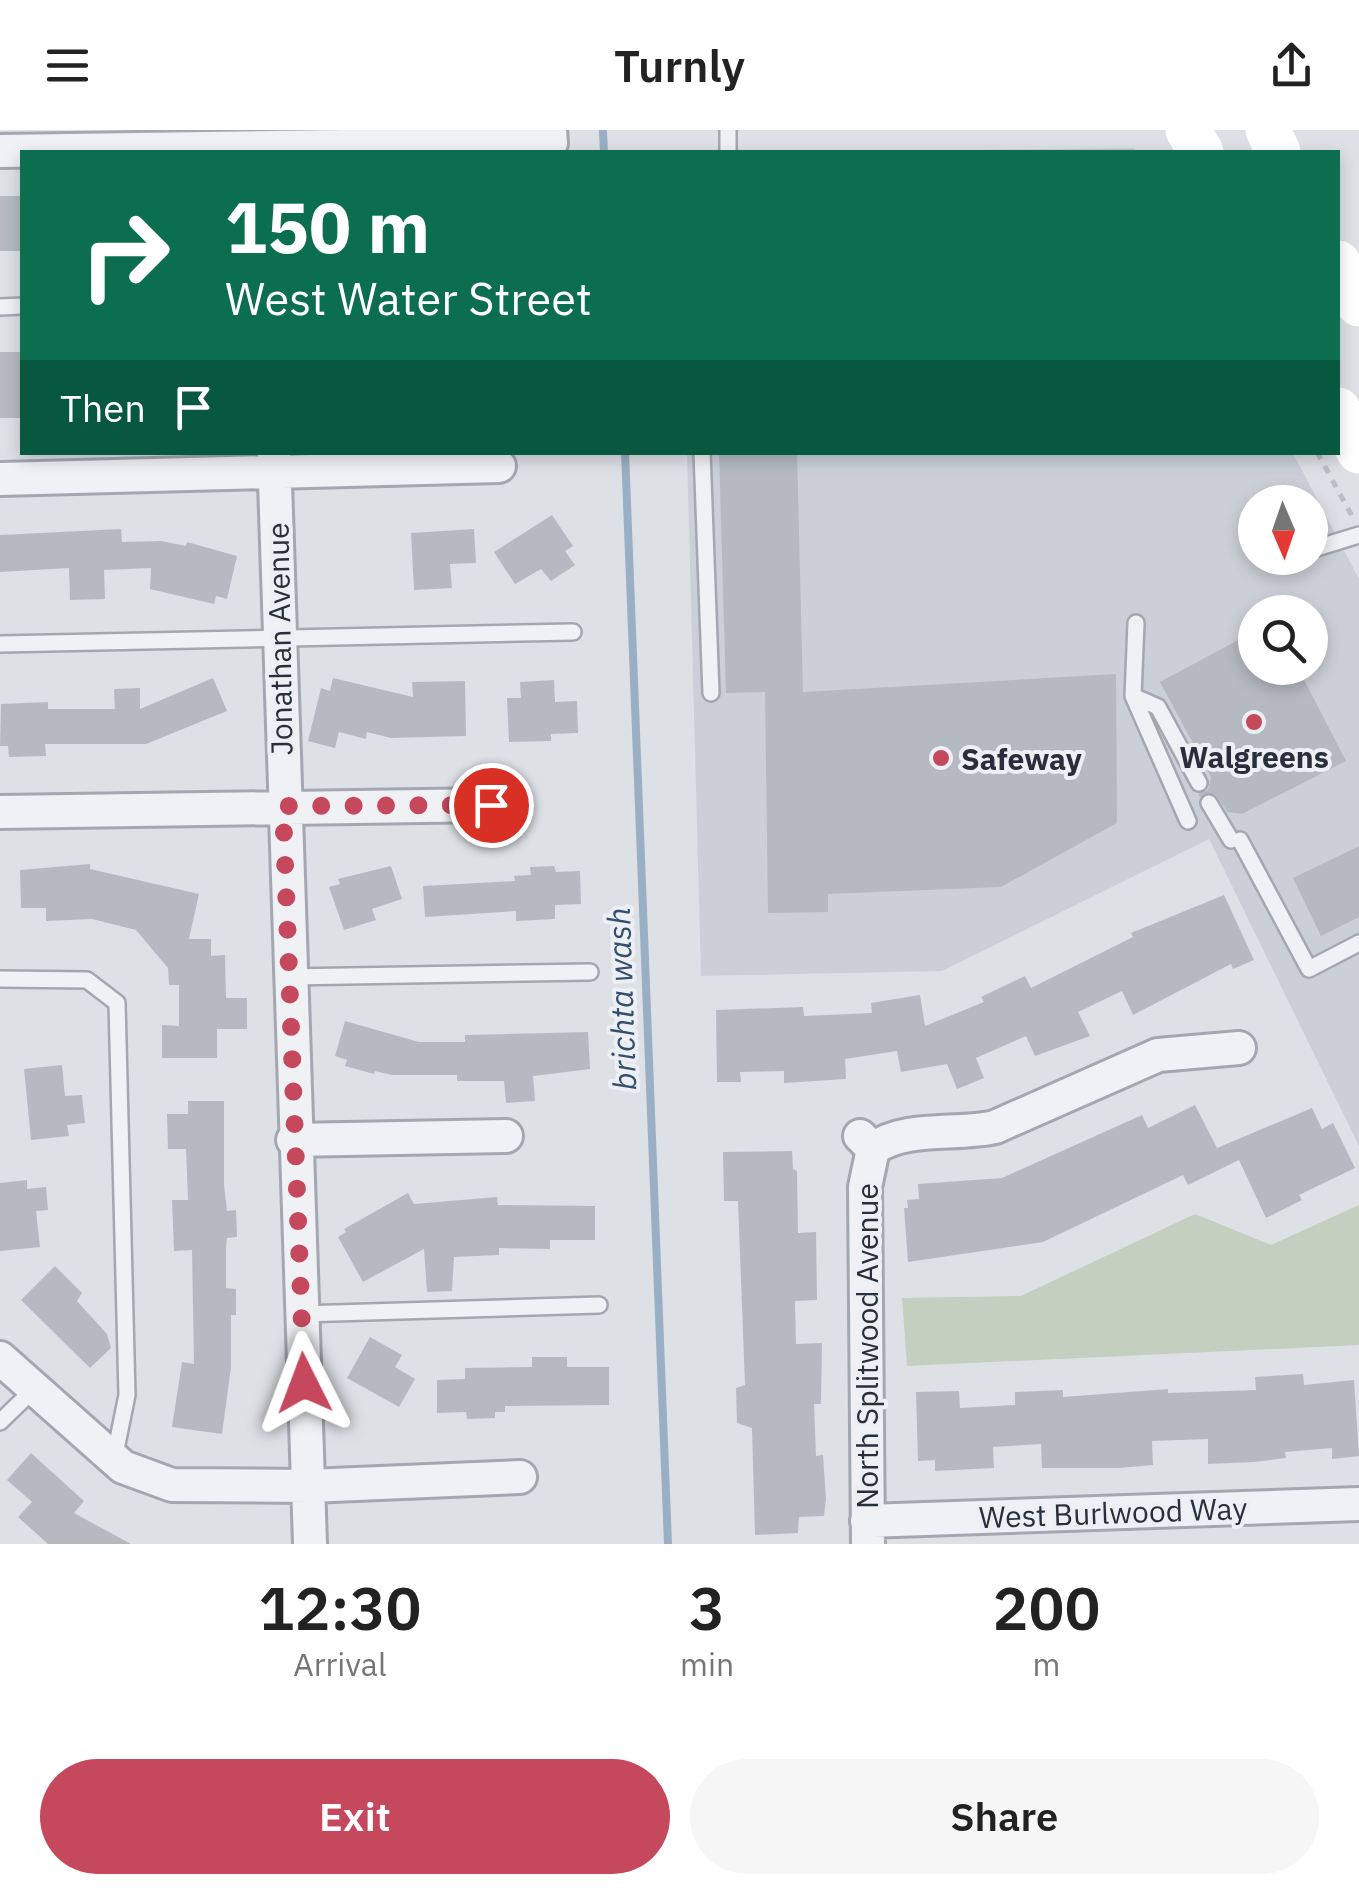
<!DOCTYPE html>
<style>
:root{--surface:#fff;--page:#f6f6f6;--text:#222;--muted:#767676;--accent:#c5485d}
body{margin:0;font-family:"IBM Plex Sans",sans-serif;background:var(--page);color:var(--text);height:100vh;display:flex;flex-direction:column;font-size:38px;white-space:nowrap}
*{box-sizing:border-box;margin:0}
p{font-size:32px;color:var(--muted)}
.icon{flex:none;width:55px;height:55px;fill:none;stroke:currentColor;stroke-width:2;stroke-linecap:round;stroke-linejoin:round}
.map{position:relative;height:1414px;overflow:hidden}
.side{display:flex;flex-direction:column;background:var(--surface);flex:1}
.side>*{flex:none}
.guide{position:absolute;left:20px;top:20px;width:1320px;height:305px;border-radius:0px;box-shadow:0 5px 15px #0003;background:#0b6e4f;color:#fff;overflow:hidden}
.needle{width:65px;rotate:178deg}
.fabs{position:absolute;left:1238px;top:355px;display:grid;gap:20px}
.fabs a{display:grid;place-items:center;width:90px;height:90px;border-radius:50%;background:var(--surface);box-shadow:0 5px 15px #0003;font-size:50px}
.pin{position:absolute;display:grid;place-items:center;width:85px;height:85px;color:#fff;margin:-42px;border:5px solid #fff;border-radius:50%;box-shadow:0 2px 10px #0007}
.me{position:absolute;width:110px;margin:-55px;rotate:357deg;stroke-linejoin:round;filter:drop-shadow(0 0 8px #0008)}
.turn{display:flex;align-items:center;gap:35px;height:210px;padding:0 40px;font-size:45px}
.turn .icon{width:130px;height:130px;stroke-width:2.5}
.turn b{display:block;font-size:70px;line-height:85px}
.then{display:flex;align-items:center;height:95px;padding:0 40px;background:#0003;gap:20px;font-size:38px}
.eta{display:flex;justify-content:space-evenly;align-items:center;height:170px;text-align:center}
.eta b{font-size:60px;font-weight:600;line-height:70px}
.primary-button{display:flex;gap:20px;margin-top:auto;padding:20px 40px}
.primary-button a{flex:1;height:115px;border-radius:60px;background:var(--accent);color:#fff;font-size:40px;font-weight:600;line-height:115px;text-align:center}
.primary-button a+a{background:var(--page);color:var(--text)}
header{display:flex;justify-content:space-between;align-items:center;height:130px;padding:0 40px;background:var(--surface);font-size:45px;font-weight:600}
.map>svg:first-child{display:block}
.built{fill:#cbd0d8;fill-rule:evenodd}
.green{fill:#c3cfbf}
.lines{fill:none;stroke-linecap:round;stroke-linejoin:round}
.stream{stroke:#9aafc4;stroke-width:8}
.building{fill:#b5bac2}
.service-casing{stroke:#a3a8b0;stroke-width:20}
.minor-casing{stroke:#a3a8b0;stroke-width:38}
.path{stroke:#bbbfc5;stroke-width:5;stroke-dasharray:8 8;stroke-linecap:butt}
.service{stroke:#eff1f5;stroke-width:15}
.minor{stroke:#eff1f5;stroke-width:32}
.secondary{stroke:#fff;stroke-width:45}
.route{stroke:#c5485d;stroke-width:18;stroke-dasharray:0 32.4}
.poi-dot{fill:#c5485d;stroke:#eceff4;stroke-width:4}
.labels{text-anchor:middle;dominant-baseline:central;stroke-width:8;stroke-linejoin:round;paint-order:stroke}
.street-label{font-size:30px;fill:#272f3c;stroke:#eceff4}
.poi-label{font-size:30px;font-weight:bold;fill:#272f3c;stroke:#eceff4}
.water-label{font-size:32px;font-style:italic;fill:#344e6d;stroke:#eceff4}
</style>
<header><svg class="icon" aria-label="menu" viewBox="0 0 24 24"><path d="M4 6h16M4 12h16M4 18h16"/></svg>Turnly<svg class="icon" aria-label="share" viewBox="0 0 24 24"><path d="M12 15V3M7 8l5-5 5 5M5 13v7h14v-7"/></svg></header>
<div class="map">
<svg width="1359" height="1414" viewBox="0 0 1359 1414">
<rect width="100%" height="100%" fill="#dde1e6"/>
<path class="built" d="M1134 18 1137 22H828Z
M687 323H1293L1359 449V1016L1209 709 942 841 701 846ZM1255 372H1310V428H1255ZM1255 482H1310V538H1255Z"/>
<path class="green" d="M1359 1075V1215L907 1236 902 1168 1021 1166 1195 1084 1271 1115Z"/>
<g class="lines">
<path class="stream" d="M603 2 604 22
M625 322 668 1414"/>
</g>
<path class="building" d="M0 66H21V121H0Z
M0 222H22V288H0Z
M719 322H797L803 562 1116 544 1117 693 1001 757 828 764V782L768 783 765 562 726 563Z
M552 385 573 416 565 421 575 435 551 451 541 439 515 454 494 422Z
M121 399 122 412 161 411 186 416 187 412 237 426 227 469 216 466 214 474 150 459 151 438 104 440 105 469 70 470 69 438 0 442V405Z
M474 399 476 433 450 434 452 458 414 460 411 403Z
M1255 501V538H1298L1346 631 1242 684 1228 682 1215 664 1200 667 1198 664 1208 660 1211 647 1160 552Z
M213 548 227 581 146 614H45L46 626 9 627 8 616H0L1 574 48 572V579H115L114 559 140 558V579Z
M333 548 413 567 412 552 465 551 466 606 391 608 367 602 366 609 339 602 335 618 308 611 321 558 330 561Z
M554 550 555 572 577 571 578 603 551 604V611L509 612 507 568H521L520 552Z
M1359 716V787L1321 806 1293 748Z
M90 734V739L199 764 189 809H211V826L225 825 226 868H247V899H217V928H162V895L179 896V855H169L168 838 136 800 92 789 46 791V778H21L20 740Z
M391 736 402 769 372 779 376 790 344 800 329 757 340 754 338 749Z
M554 736 556 742 580 741 581 774 555 775V789L516 791V781L425 787 423 756 515 751 514 746 531 745 530 737Z
M1224 765 1254 830 1233 839 1231 834 1133 885 1122 861 1078 882 1090 906 1035 926 1026 906 976 928 984 948 957 959 947 934 901 942 897 921 845 929 846 949 784 953V941L740 942 741 952H717L716 880 803 877 804 886 872 883 871 873 920 865 925 896 984 872 981 867 1025 846 1031 858 1133 807 1131 803Z
M345 891 419 912H465V905L588 902 590 939 533 946 535 971 506 973 504 951H457V945H392L375 941 374 944 345 936 347 930 335 926Z
M62 935 65 966 82 965 85 993 67 995 69 1006 31 1010 24 939Z
M188 971H224V1055L227 1081 236 1080 237 1107 227 1108 226 1119V1158L236 1159V1185H231V1237L222 1304 172 1297 182 1232 194 1234 192 1120 174 1121 172 1070H188L186 1019H168L167 984H188Z
M1195 975 1217 1018 1312 978 1322 999 1333 993 1355 1038 1299 1065 1302 1070 1266 1088 1239 1030 1188 1055 1183 1045 1043 1112 908 1132 904 1078H908L907 1070 919 1069 918 1054 1002 1048 1142 985 1148 998Z
M792 1021 793 1039 797 1041 798 1103 816 1102 817 1170 795 1171 796 1214 822 1213 821 1274H814L816 1326 823 1325 826 1369 824 1386 799 1387 798 1403 755 1405 752 1298 737 1293 736 1258 745 1255 738 1071H724L723 1022Z
M27 1050V1059L46 1057 48 1080 36 1081 40 1117 0 1121V1053Z
M408 1063 414 1074 497 1067 498 1075 595 1076V1110H550V1119L499 1118V1125L454 1127 452 1161 427 1162 424 1119 363 1152 338 1107 346 1102 344 1099Z
M55 1136 82 1163 77 1171 107 1204 111 1218 90 1238 21 1170Z
M370 1207 402 1225 395 1237 415 1249 399 1277 347 1248Z
M532 1227H567V1237H609V1275L505 1276V1282H495V1288L467 1289 466 1282 437 1283V1250L465 1249V1238L532 1237Z
M1303 1244 1304 1255 1354 1250 1359 1326 1332 1329V1318L1285 1322 1286 1328 1254 1332 1208 1334V1309L1152 1311 1153 1335 1119 1338H1042L1041 1314 993 1317 994 1338 935 1341V1330L918 1331 916 1262 959 1261 960 1278 1015 1275V1262L1063 1260V1267L1168 1259V1263L1256 1260 1255 1247Z
M31 1323 84 1371 74 1383 131 1414H48L18 1387 32 1372 7 1350Z"/>
<g class="lines">
<defs>
<path id="service" d="M728 22V0
M0 177 22 176
M702 322 711 563
M1310 420 1359 405
M1136 493 1133 566 1188 691
M0 514 573 502
M1133 566 1158 577 1199 653
M1209 673 1231 710
M1240 710 1309 839 1359 813
M288 847 590 842
M0 849 87 850 117 873 127 1265 114 1329
M301 1184 599 1175
M0 1292 34 1259"/>
<path id="minor" d="M0 21 551 13 550 0
M274 322 310 1414
M0 349 499 336
M0 682 491 675
M860 1006 873 1019C905 995 956 1006 995 997L1158 925 1239 918
M293 1010 506 1006
M0 1228 123 1337 172 1355 309 1356 520 1347
M867 1391 1359 1374
M868 1414 865 1057 873 1019"/>
</defs>
<use href="#service" class="service-casing"/>
<use href="#minor" class="minor-casing"/>
<path class="path" d="M1317 322 1352 386"/>
<use href="#service" class="service"/>
<use href="#minor" class="minor"/>
<path class="secondary" d="M1188 0 1201 22
M1268 0 1278 22
M1338 133 1359 174
M1338 280 1359 321"/>
</g>
<g class="lines">
<path class="route" d="M304 1253 283 676 491 675"/>
</g>
<g class="poi-dot">
<circle cx="1254" cy="592" r="10"/>
<circle cx="941" cy="628" r="10"/>
</g>
<g class="labels">
<g class="street-label">
<text transform="translate(279 509) rotate(-91)">Jonathan Avenue</text>
<text transform="translate(866 1216) rotate(-90)">North Splitwood Avenue</text>
<text transform="translate(1113 1382) rotate(-2)">West Burlwood Way</text>
</g>
<g class="poi-label">
<text x="1254" y="626">Walgreens</text>
<text x="961" y="628" text-anchor="start">Safeway</text>
</g>
<g class="water-label">
<text transform="translate(621 869) rotate(-92)">brichta wash</text>
</g>
</g>
</svg>
<div class="fabs">
<a><svg class="needle" viewBox="-14 -14 28 28"><path d="M0-13l5 13h-10z" fill="#e53935"/><path d="M0 13l5-13h-10z" fill="#767676"/></svg></a>
<a><svg class="icon" aria-label="search" viewBox="0 0 24 24"><circle cx="10" cy="10" r="6"/><path d="M15 15l6 6"/></svg></a>
</div>
<div class="pin" style="left:491px;top:675px;background:#d93025"><svg class="icon" aria-label="arrive" viewBox="0 0 24 24"><path d="M6 21V4h12l-3 4 3 4H6"/></svg></div>
<svg class="me" style="left:304px;top:1253px" viewBox="-20 -20 40 40"><path d="M0-17L14 15 0 8-14 15z" fill="#c5485d" stroke="#fff" stroke-width="4"/></svg>
<div class="guide">
<div class="turn"><svg class="icon" aria-label="right" viewBox="0 0 24 24"><path d="M7 20v-9h11M14 6l5 5-5 5"/></svg><div><b>150 m</b>West Water Street</div></div>
<div class="then">Then<svg class="icon" aria-label="arrive" viewBox="0 0 24 24"><path d="M6 21V4h12l-3 4 3 4H6"/></svg></div>
</div>
</div>
<section class="side">
<div class="eta">
<div><b>12:30</b><p>Arrival</p></div>
<div><b>3</b><p>min</p></div>
<div><b>200</b><p>m</p></div>
</div>
<div class="primary-button"><a>Exit</a><a>Share</a></div>
</section>
